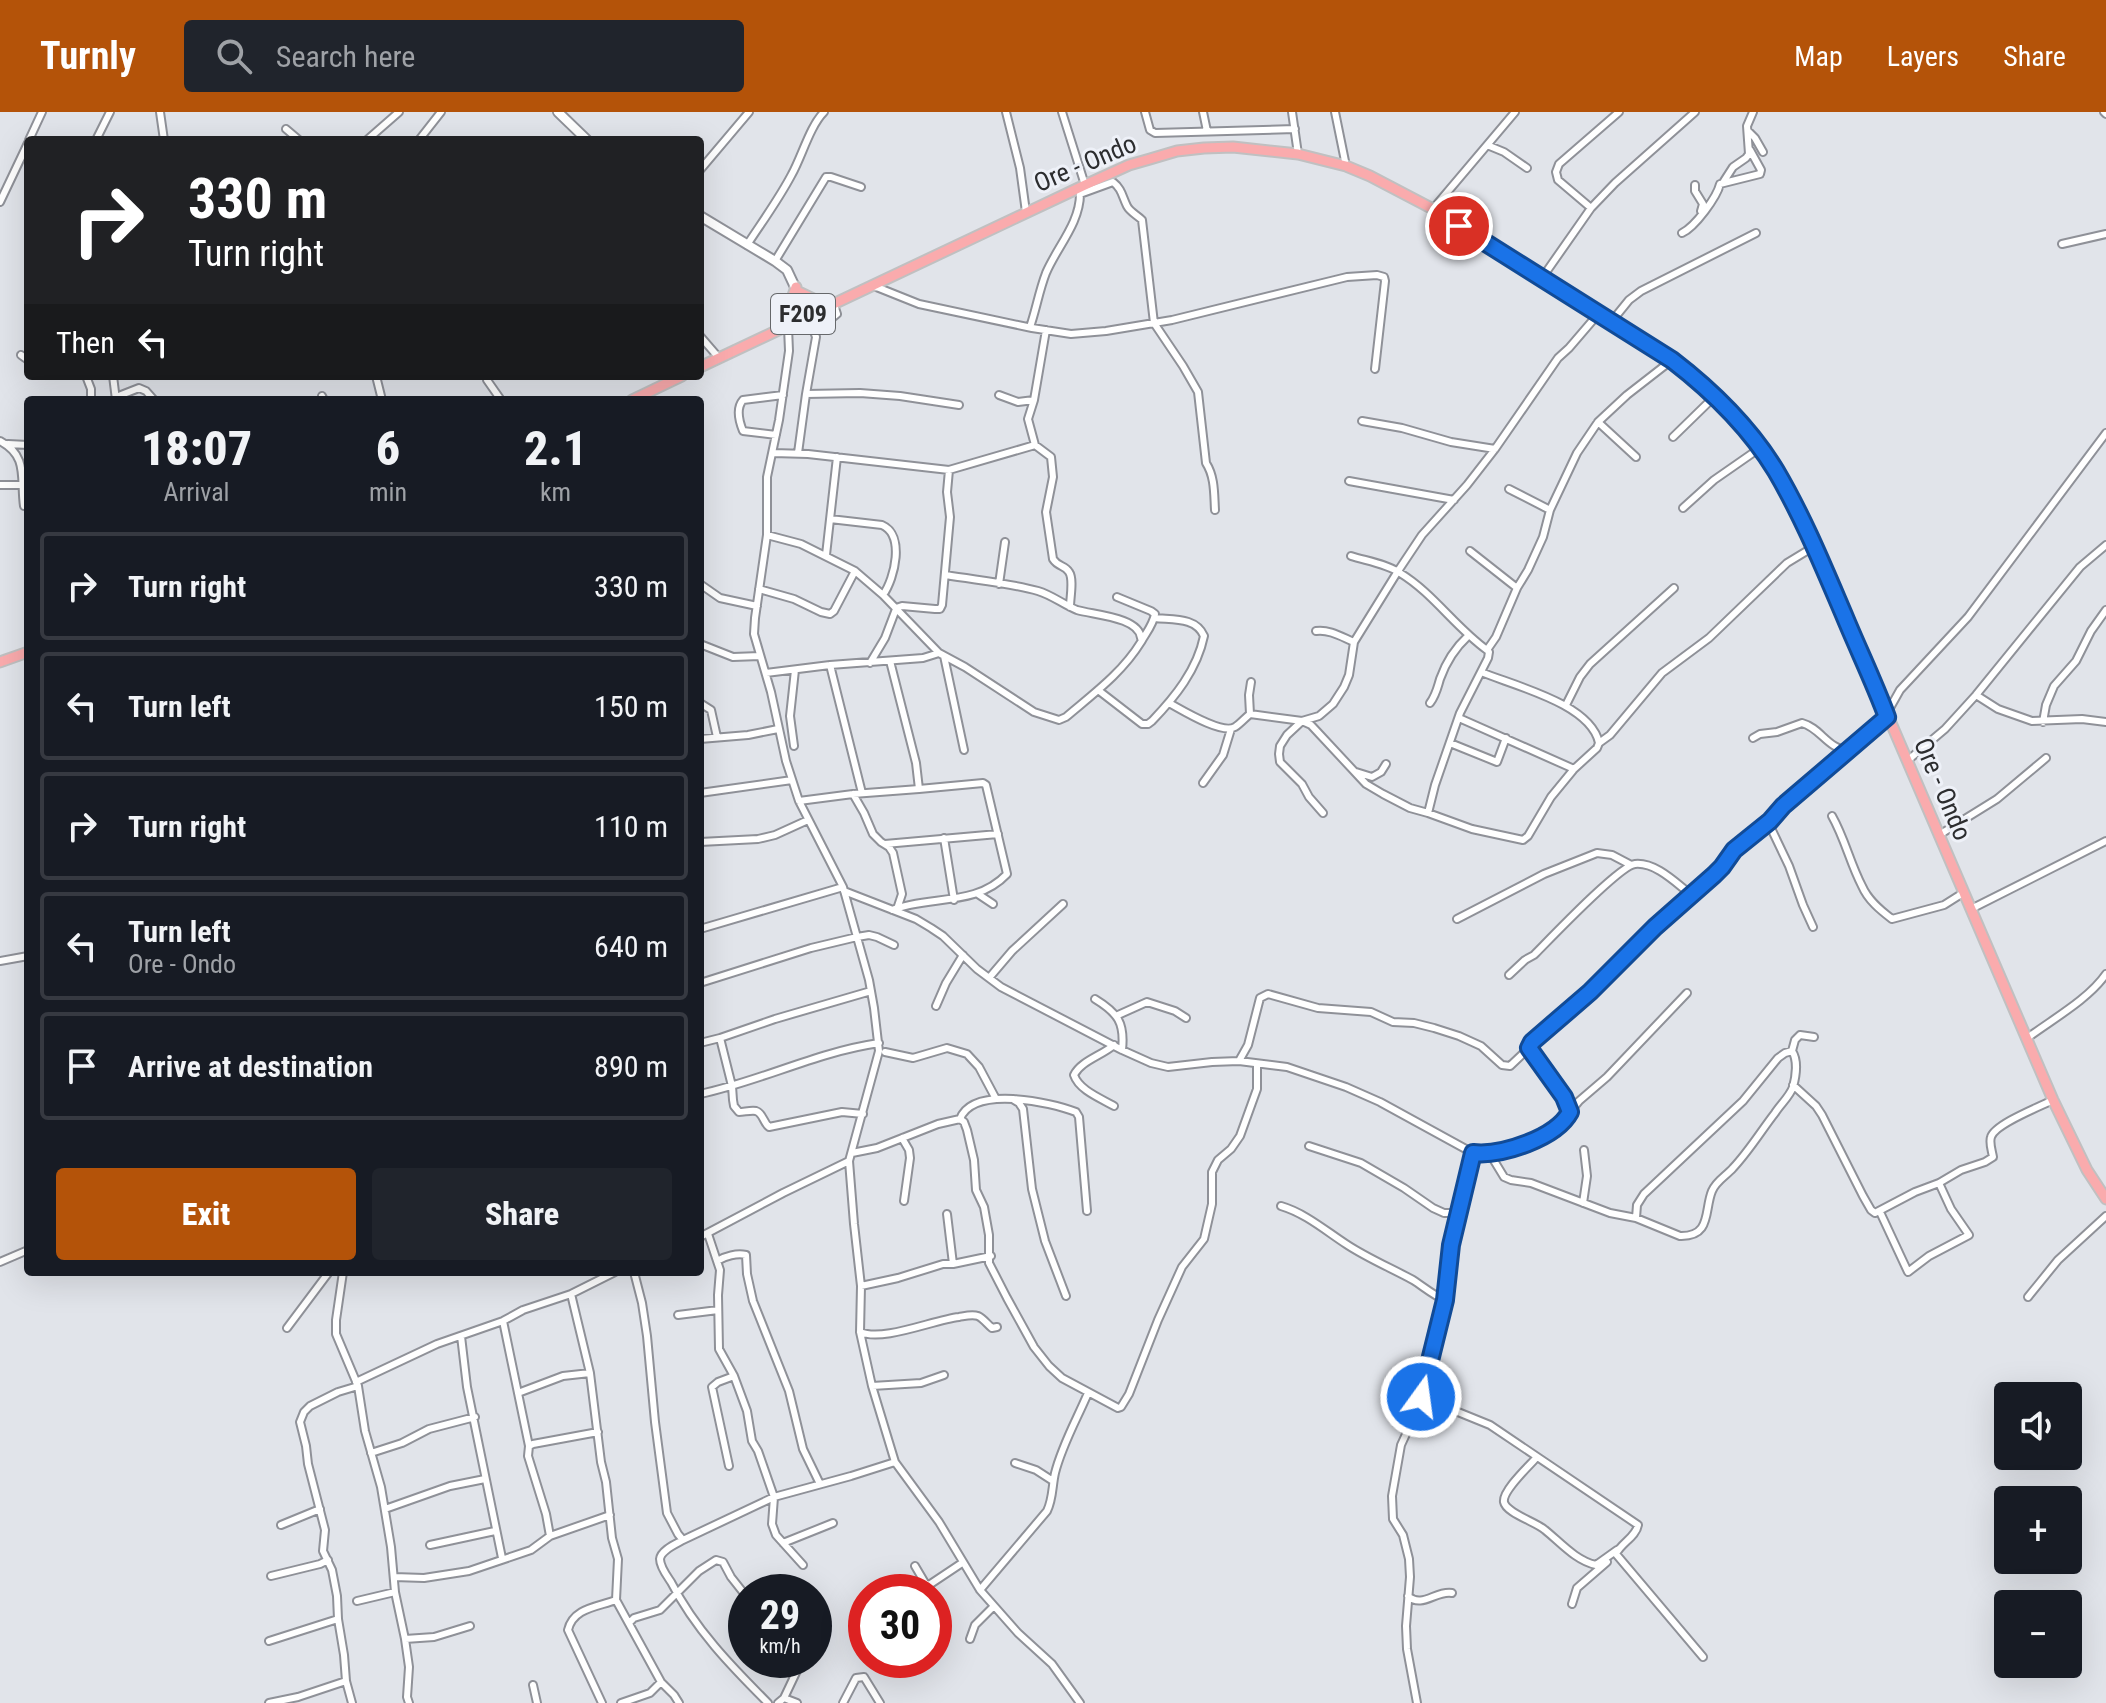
<!DOCTYPE html>
<meta charset="utf-8">
<style>
:root{--surface:#171b24;--page:#20242c;--text:#f1f3f6;--muted:#9ea1a6;--line:#363941;--accent:#b45309}
body{margin:0;font-family:"Roboto Condensed",sans-serif;background:var(--page);color:var(--text);height:100vh;display:flex;flex-direction:column;font-size:30px;white-space:nowrap}
*{box-sizing:border-box;margin:0}
p{font-size:26px;color:var(--muted)}
.icon{flex:none;width:44px;height:44px;fill:none;stroke:currentColor;stroke-width:2;stroke-linecap:round;stroke-linejoin:round}
.map{position:relative;flex:1;overflow:hidden}
.sheet{position:absolute;left:24px;top:284px;width:680px;height:880px;display:flex;flex-direction:column;background:var(--surface);border-radius:8px;box-shadow:0 8px 32px #0002}
.sheet>*{flex:none}
.top-card{position:absolute;left:24px;top:24px;width:680px;height:244px;border-radius:8px;box-shadow:0 8px 32px #0002;background:#202124;color:#fff;overflow:hidden}
.controls{position:absolute;left:1994px;top:1270px;display:grid;gap:16px}
.controls a{display:grid;place-items:center;width:88px;height:88px;border-radius:8px;background:var(--surface);box-shadow:0 8px 32px #0002;font-size:40px}
.speed{position:absolute;left:728px;top:1462px;display:flex;gap:16px;font-size:40px;font-weight:700;text-align:center}
.speed>*{display:grid;place-content:center;width:104px;height:104px;border-radius:50%;background:var(--surface);box-shadow:0 8px 32px #0002;line-height:1}
.speed small{font-size:20px;font-weight:400}
.speed .limit{border:12px solid #d22;background:#fff;color:#111}
.pin{position:absolute;display:grid;place-items:center;width:68px;height:68px;color:#fff;margin:-34px;border:4px solid #fff;border-radius:50%;box-shadow:0 2px 8px #0007}
.me{position:absolute;width:88px;margin:-44px;rotate:14deg;stroke-linejoin:round;filter:drop-shadow(0 0 6px #0008)}
.turn{display:flex;align-items:center;gap:28px;height:168px;padding:0 32px;font-size:36px}
.turn .icon{width:104px;height:104px;stroke-width:2.5}
.turn b{display:block;font-size:56px;line-height:68px}
.then{display:flex;align-items:center;height:76px;padding:0 32px;background:#0003;gap:16px;font-size:30px}
.eta{display:flex;justify-content:space-evenly;align-items:center;height:136px;text-align:center}
.eta b{font-size:48px;font-weight:800;line-height:56px}
.button{display:flex;gap:16px;margin-top:auto;padding:16px 32px}
.button a{flex:1;height:92px;border-radius:8px;background:var(--accent);color:#fff;font-size:32px;font-weight:800;line-height:92px;text-align:center}
.button a+a{background:var(--page);color:var(--text)}
ul{padding:0;list-style:none}
li{display:flex;align-items:center;gap:24px;height:108px;margin:0 16px 12px;padding:0 16px;border:4px solid var(--line);border-radius:8px}
li div{flex:1}
li b{display:block;font-size:30px}
li em{font-style:normal}
header{display:flex;align-items:center;gap:48px;box-sizing:border-box;height:112px;padding:0 40px;background:var(--accent);color:#fff}
header strong{font-size:38px}
nav{display:flex;gap:44px;margin-inline-start:auto;font-size:28px}
.search{width:560px;height:72px;background:var(--page);display:flex;align-items:center;gap:20px;box-sizing:border-box;padding:0 28px;border-radius:8px;color:var(--muted);font-size:30px}
.map>svg:first-child{display:block}
.lines{fill:none;stroke-linecap:round;stroke-linejoin:round}
.street-casing{stroke:#8f9198;stroke-width:10}
.secondary-casing{stroke:#8f9198;stroke-width:12}
.primary-casing{stroke:#c0c0c1;stroke-width:13}
.street{stroke:#fff;stroke-width:6}
.secondary{stroke:#fff;stroke-width:8}
.primary{stroke:#faabad;stroke-width:9}
.route-casing{stroke:#114b97;stroke-width:20}
.route{stroke:#1a73e8;stroke-width:14}
.labels{text-anchor:middle;dominant-baseline:central;stroke-width:6;stroke-linejoin:round;paint-order:stroke}
.shield{fill:#eef1f8;stroke:#66686b;stroke-width:2}
.shield-label{font-size:24px;font-weight:bold;fill:#2c2d2f}
.street-label{font-size:26px;fill:#2c2d2f;stroke:#eef1f8}
</style>
<header>
<strong>Turnly</strong>
<div class="search"><svg class="icon" aria-label="search" viewBox="0 0 24 24"><circle cx="10" cy="10" r="6"/><path d="M15 15l6 6"/></svg>Search here</div>
<nav><a>Map</a><a>Layers</a><a>Share</a></nav>
</header>
<div class="map">
<svg width="2106" height="1591" viewBox="0 0 2106 1591">
<rect width="100%" height="100%" fill="#e1e4ea"/>
<g class="lines">
<defs>
<path id="street" d="M160 0 164 28
M1006 0 1020 56 1026 100
M1062 0 1085 73
M1145 0 1150 18 1155 21 1295 17
M1203 0 1207 19
M1292 0 1298 42
M1335 0 1346 54
M2104 0 2106 2
M286 17 299 28
M1748 19 1755 26 1763 40
M29 28 42 0
M96 28 110 0
M367 28 399 0
M419 28 441 0
M1487 33 1504 40 1527 56
M700 58 749 0
M1724 69 1733 55 1746 46 1749 42 1747 14 1753 0
M1695 73V79L1703 92 1701 99
M1080 82 1113 70C1122 77 1122 84 1127 94 1130 100 1137 103 1142 108L1154 211 1183 254 1198 280 1206 351C1215 365 1214 382 1215 398
M0 90 28 31
M1591 96 1558 68 1556 60 1559 52 1619 0
M1433 97 1515 0
M1682 121C1695 115 1717 85 1720 72L1760 62 1761 58 1750 38
M2062 132 2106 122
M747 133C762 110 779 87 792 62 802 44 810 14 824 0
M775 149 826 65H831L861 75
M1542 166 1591 96 1615 71 1695 0
M874 174 919 192 1032 216 1071 222 1106 219 1172 208 1347 165 1377 163 1384 165 1385 169 1375 257
M818 200 822 209 826 211 837 202 834 193
M1612 209 1629 188 1641 179 1756 121
M788 215 789 239 779 308 767 365V423L755 506 754 522 771 580 786 649 799 689 843 775 869 868 874 896 879 939 849 1049 854 1112 861 1174 860 1220 872 1274 895 1350 939 1410 980 1478 1018 1521 1052 1552 1080 1591
M1030 215C1036 198 1039 179 1046 161 1057 135 1080 111 1080 82
M700 224 719 246
M21 243 28 248
M86 264 91 277V288
M113 264 116 288
M376 264 382 288
M487 264V268L501 288
M806 282 860 281 900 284 959 293
M999 283 1018 290 1034 288
M322 284 324 288
M116 285 139 276 146 279 154 288
M1362 309 1402 316 1451 330 1495 337
M1598 310 1636 345
M776 323 743 319C739 309 736 296 743 288L783 283
M1673 325 1714 285
M0 329C29 344 20 367 24 394
M8 332 28 333
M1035 333 1028 307 1034 288 1046 218
M773 341 808 342 949 358 1035 333 1051 345 1053 365 1046 400 1053 447C1058 455 1065 453 1069 460 1074 467 1070 486 1070 495
M798 341 806 282 816 225 809 205
M1349 369 1454 388
M0 373H23
M1509 377 1550 398
M1683 396 1714 368 1760 336
M830 407 882 413C905 423 895 466 883 483
M767 423 801 432 855 459 883 483 939 541 965 555 1034 600 1059 608 1066 605C1093 582 1122 561 1141 530 1146 521 1153 513 1155 502L1151 499 1117 485
M1470 439 1517 476
M826 443 837 345
M1351 444C1367 449 1387 452 1400 461 1433 481 1455 515 1487 538
M946 463C975 468 1010 471 1038 479 1052 483 1064 493 1077 498 1094 503 1139 505 1141 526
M700 472 720 486 757 494
M999 472 1005 430
M759 477 794 487 821 500 830 502 834 499 855 459
M896 496 902 494 935 497H940L942 493 950 405 947 380 949 358
M1316 519C1329 517 1342 525 1354 530
M700 532 733 545 760 544
M944 544 964 638
M870 551 885 526 896 497
M830 553 862 681
M1481 560C1515 574 1591 592 1599 631
M766 561 830 553 923 546 939 541
M1098 578 1142 612H1148L1152 609C1175 585 1197 558 1204 524 1196 505 1173 508 1155 506
M1976 583 1998 597 2032 609 2082 607 2106 610
M700 591 711 598 717 625
M1169 591C1182 598 1222 623 1235 615 1240 612 1245 606 1250 602
M1430 591C1436 583 1437 577 1440 567 1446 550 1455 536 1468 524
M1566 593 1580 565 1590 552 1674 476
M1250 602 1302 609 1319 604 1333 592 1344 575 1349 563 1354 530 1398 459 1422 423 1467 373 1495 337 1558 246 1569 236 1599 201
M1250 602 1249 583 1251 570
M1886 603 1900 578 1968 505 2106 321
M1459 606 1574 657
M2043 610 2046 593 2054 574 2076 549 2091 519 2106 498
M1753 626 1760 622 1777 620 1802 611C1821 616 1828 638 1849 638
M700 627 748 623 778 617
M1450 631 1497 650 1506 626
M794 634 790 604 795 558
M1907 649 1945 617 1976 583 2080 455 2106 433
M1356 660 1372 665 1381 660 1386 652
M1203 671 1223 643 1231 617
M700 681 792 668
M853 682 864 701 873 722 881 730 889 735 893 741 902 782 898 794
M799 689 853 682 919 677 916 651 890 549
M1323 701 1309 685 1302 672 1280 650 1279 642 1280 634 1287 623 1302 609 1311 613 1366 672 1383 682 1410 696 1428 701 1472 717 1523 728 1528 724 1551 685 1574 657 1597 636 1599 631 1610 623 1662 561 1709 526 1787 451 1815 434
M1428 701 1435 673 1460 601 1488 546 1489 540 1487 538 1496 525 1517 476 1528 458 1543 425 1550 398 1577 341 1598 310 1627 283 1672 248
M1832 704C1845 727 1850 751 1862 774 1868 788 1880 798 1892 807L1944 793 1963 781
M1939 723 1997 687 2046 646
M944 726 954 788
M700 730 758 727 775 723 808 708
M885 732 998 722
M844 779 916 807 931 816 943 824 977 857 1001 875 1122 938 1151 951 1168 955 1212 950 1239 949 1287 955 1346 975 1380 990 1473 1041 1490 1042 1526 1031 1556 1017 1579 989 1607 965 1687 881
M978 782 993 792
M1971 797 2106 729
M892 798C930 783 976 795 1007 762L986 673 983 671 919 677
M1457 807 1544 762 1597 741 1612 743 1631 753
M1813 815 1803 793 1789 754 1769 712 1771 707 1783 694 1887 605
M700 817 843 775
M0 849 28 844
M1509 863 1525 848 1534 843C1549 828 1619 754 1635 752 1655 750 1675 770 1689 781L1695 780
M989 866 1012 839 1063 792
M700 871 811 836 857 825 869 823 877 825 894 833
M1095 887C1118 901 1125 911 1122 938
M936 894 946 871 963 843
M1118 903 1147 890 1175 899 1186 906
M720 926 732 974 733 988 734 994 739 1000C744 1000 751 998 756 999 763 1001 763 1010 769 1015L842 1000 863 1002
M2026 927C2051 908 2088 888 2106 862
M700 931 720 926 775 907 871 879
M1529 936 1564 985 1570 1000
M885 940 913 946 947 936 967 942 979 955 996 987
M1239 949 1248 933 1260 886 1268 882 1318 896 1371 900 1393 910 1414 911 1434 916 1459 924 1481 934 1502 953 1510 954 1529 936 1532 930 1590 880 1655 815 1714 763 1722 755 1734 738 1770 709
M1793 973 1816 994 1822 1003 1863 1084 1871 1098 1875 1101 1915 1080 1939 1071 1961 1058 1985 1050 1993 1045C1992 1039 1989 1031 1991 1025 1995 1012 2039 995 2053 988
M700 982C761 969 817 940 879 931
M1014 988 1019 991 1023 997 1032 1077 1045 1129 1066 1184
M1114 994C1100 986 1079 978 1074 963 1081 949 1101 944 1114 933
M960 1007 964 1010 967 1018 974 1048 976 1078 984 1095 989 1123V1151L1007 1186 1034 1235 1049 1254 1062 1266 1118 1296 1121 1295 1129 1282 1158 1208 1182 1155 1204 1127 1212 1092V1060L1218 1048 1231 1037 1240 1024 1257 977V953
M902 1026 909 1038 910 1046 904 1089
M1309 1034 1361 1051 1404 1076 1433 1096 1444 1101H1459
M852 1041 877 1036 938 1012 960 1007C973 973 1050 990 1076 1000L1079 1005 1087 1099
M1490 1042 1504 1065 1511 1068 1531 1071 1610 1101 1636 1106 1680 1124C1712 1125 1704 1098 1712 1079 1716 1069 1726 1064 1733 1056 1749 1039 1761 1019 1775 1001 1780 993 1790 984 1793 975 1796 964 1798 948 1792 939L1795 928 1800 923 1814 925
M1583 1091 1587 1064 1584 1038
M1281 1094C1305 1101 1326 1119 1346 1132 1367 1146 1391 1156 1413 1168 1424 1175 1434 1184 1445 1188L1418 1296 1401 1333 1392 1384 1393 1407 1403 1423 1409 1447 1410 1465 1406 1514 1407 1537 1417 1591
M1880 1100 1908 1160 1929 1144 1969 1123 1951 1097 1939 1071
M947 1102 953 1152
M1636 1106 1637 1093 1644 1082 1743 989 1778 946 1785 941 1792 939
M708 1122 720 1158 718 1183 719 1237 734 1264 747 1299 752 1329 758 1339 774 1385 772 1412 776 1423 803 1453
M700 1125 783 1081 849 1049
M717 1149C725 1144 737 1141 746 1143L747 1162 753 1189 789 1279 803 1337 820 1372
M0 1150 28 1138
M343 1160 336 1208V1222L358 1274 365 1319 381 1375 391 1435 395 1480 405 1527 409 1555 407 1585 409 1591
M634 1160 642 1191 647 1224 655 1310 667 1401 678 1422 683 1428 774 1385 851 1364 895 1350
M861 1174 898 1166 943 1152H953L991 1144
M571 1182 590 1261 601 1350 606 1370 612 1426 618 1447 616 1488 661 1570 674 1583 679 1591
M2028 1185 2058 1148 2106 1104
M1445 1188 1451 1133 1473 1041
M678 1203 718 1198
M503 1209 529 1334
M287 1216 329 1160
M860 1220C883 1230 933 1208 959 1205 965 1204 972 1202 978 1204 983 1206 988 1213 992 1216L997 1215
M461 1224 467 1275 502 1446
M356 1270 437 1232 503 1209 523 1198 571 1182 615 1160
M872 1274 921 1271 944 1263
M518 1281 563 1264 590 1261
M1421 1285 1490 1313 1638 1413C1636 1425 1621 1431 1616 1442L1703 1545
M371 1341 402 1331 429 1317 475 1305
M1537 1345C1529 1354 1502 1379 1504 1390 1506 1401 1536 1410 1545 1418 1560 1430 1576 1449 1596 1453L1617 1438
M1015 1351 1036 1358 1053 1369
M729 1354 712 1275 718 1270 734 1264
M385 1397 450 1374 485 1367
M281 1413 320 1397
M550 1424 610 1403
M683 1428C676 1432 661 1438 660 1447 660 1455 667 1464 671 1470 695 1517 731 1554 768 1591
M783 1431 833 1411
M430 1433 495 1419
M915 1454 925 1471 929 1473 962 1451
M271 1464 320 1452 328 1448
M394 1465 424 1466 469 1459 531 1438 550 1424 546 1402 528 1344 529 1334 533 1332 598 1320
M980 1478 1047 1399C1053 1387 1052 1374 1055 1361 1062 1333 1077 1307 1088 1281
M1408 1484C1422 1497 1436 1478 1452 1481
M357 1489 395 1480
M1572 1492 1577 1476 1607 1450
M629 1511 634 1506 660 1498 699 1459 716 1448 723 1450 731 1465 746 1484
M405 1527 434 1525 470 1514
M970 1527 975 1513 994 1494
M269 1529 338 1507
M346 1569 352 1591
M533 1573 537 1591
M784 1586 797 1591
M269 1591 298 1585 346 1569 344 1543 338 1507 337 1484 332 1458 323 1439 325 1418 308 1352 306 1334 300 1310 304 1300 310 1294 338 1280 358 1274
M602 1591 568 1518C573 1496 597 1495 616 1488
M621 1591 650 1581 661 1570
M778 1591 784 1586 802 1548
M843 1591 856 1566 864 1565 880 1591"/>
<path id="secondary" d="M558 0 587 28
M700 104 775 149 787 158 809 205"/>
<path id="primary" d="M799 180 824 192
M779 213 787 201 796 175
M700 255 1085 73 1129 53 1150 47 1177 39 1204 36 1233 35 1298 42 1346 54 1370 64 1433 97 1672 248C1740 301 1778 357 1815 434L2053 988 2087 1058 2106 1087
M632 288 682 264
M0 550 28 540"/>
</defs>
<use href="#street" class="street-casing"/>
<use href="#secondary" class="secondary-casing"/>
<use href="#primary" class="primary-casing"/>
<use href="#street" class="street"/>
<use href="#secondary" class="secondary"/>
<use href="#primary" class="primary"/>
</g>
<g class="lines">
<defs>
<path id="route" d="M1421 1285 1445 1188 1451 1133 1473 1041C1502 1044 1556 1026 1570 1000L1564 985 1529 936 1532 930 1590 880 1655 815 1714 763 1722 755 1734 738 1770 709 1783 694 1887 605C1874 570 1858 537 1844 503 1823 454 1803 405 1776 359 1750 316 1711 278 1672 248L1459 114"/>
</defs>
<use href="#route" class="route-casing"/>
<use href="#route" class="route"/>
</g>
<g class="labels">
<rect class="shield" x="771" y="182" width="64" height="40" rx="6"/>
<g class="shield-label">
<text x="803" y="202">F209</text>
</g>
<g class="street-label">
<text transform="translate(1085 51) rotate(-23)">Ore - Ondo</text>
<text transform="translate(1943 677) rotate(67)">Ore - Ondo</text>
</g>
</g>
</svg>
<div class="controls">
<a><svg class="icon" aria-label="sound" viewBox="0 0 24 24"><path d="M4 9h4l5-4v14l-5-4H4zM17 9q2 3 0 6"/></svg></a>
<a>+</a>
<a>−</a>
</div>
<div class="speed"><div>29<small>km/h</small></div><div class="limit">30</div></div>
<div class="pin" style="left:1459px;top:114px;background:#d93025"><svg class="icon" aria-label="arrive" viewBox="0 0 24 24"><path d="M6 21V4h12l-3 4 3 4H6"/></svg></div>
<svg class="me" style="left:1421px;top:1285px" viewBox="-20 -20 40 40"><circle r="17" fill="#1a73e8" stroke="#fff" stroke-width="3"/><path d="M0-11L8 9 0 5-8 9z" fill="#fff"/></svg>
<div class="top-card">
<div class="turn"><svg class="icon" aria-label="right" viewBox="0 0 24 24"><path d="M7 20v-9h11M14 6l5 5-5 5"/></svg><div><b>330 m</b>Turn right</div></div>
<div class="then">Then<svg class="icon" aria-label="left" viewBox="0 0 24 24"><path d="M17 20v-9H6M10 6l-5 5 5 5"/></svg></div>
</div>
<section class="sheet">
<div class="eta">
<div><b>18:07</b><p>Arrival</p></div>
<div><b>6</b><p>min</p></div>
<div><b>2.1</b><p>km</p></div>
</div>
<ul>
<li><svg class="icon" aria-label="right" viewBox="0 0 24 24"><path d="M7 20v-9h11M14 6l5 5-5 5"/></svg><div><b>Turn right</b></div><em>330 m</em></li>
<li><svg class="icon" aria-label="left" viewBox="0 0 24 24"><path d="M17 20v-9H6M10 6l-5 5 5 5"/></svg><div><b>Turn left</b></div><em>150 m</em></li>
<li><svg class="icon" aria-label="right" viewBox="0 0 24 24"><path d="M7 20v-9h11M14 6l5 5-5 5"/></svg><div><b>Turn right</b></div><em>110 m</em></li>
<li><svg class="icon" aria-label="left" viewBox="0 0 24 24"><path d="M17 20v-9H6M10 6l-5 5 5 5"/></svg><div><b>Turn left</b><p>Ore - Ondo</p></div><em>640 m</em></li>
<li><svg class="icon" aria-label="arrive" viewBox="0 0 24 24"><path d="M6 21V4h12l-3 4 3 4H6"/></svg><div><b>Arrive at destination</b></div><em>890 m</em></li>
</ul>
<div class="button"><a>Exit</a><a>Share</a></div>
</section>
</div>
